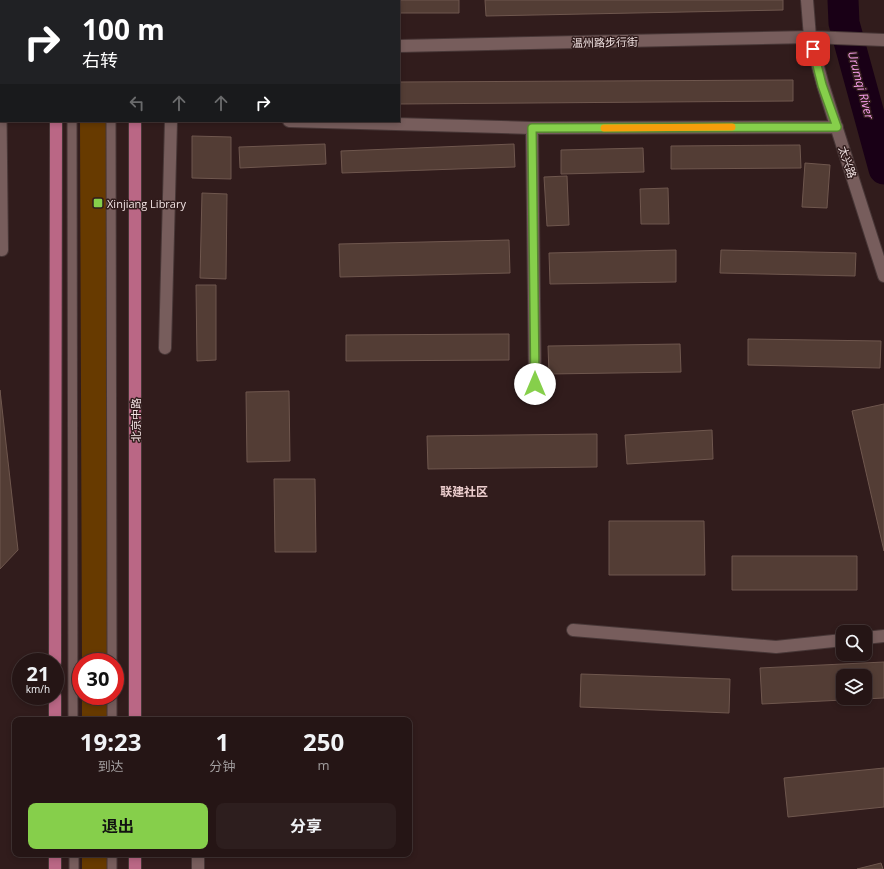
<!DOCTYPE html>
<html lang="zh">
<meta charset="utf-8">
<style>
:root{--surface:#251515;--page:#2d1e1e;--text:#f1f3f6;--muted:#a39fa0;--line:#423434;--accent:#86cf4b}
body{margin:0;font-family:"Open Sans","Noto Sans SC",sans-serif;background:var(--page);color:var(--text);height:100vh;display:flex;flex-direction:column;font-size:15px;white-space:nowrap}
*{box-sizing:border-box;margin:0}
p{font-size:13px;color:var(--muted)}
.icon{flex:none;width:22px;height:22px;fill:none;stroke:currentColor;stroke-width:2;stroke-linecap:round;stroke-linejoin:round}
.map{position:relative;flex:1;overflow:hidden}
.drawer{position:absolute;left:12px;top:717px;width:400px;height:140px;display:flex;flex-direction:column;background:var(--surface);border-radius:8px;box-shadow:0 2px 6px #0003,0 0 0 1px var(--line)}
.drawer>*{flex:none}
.guide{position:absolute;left:0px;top:0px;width:400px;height:122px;box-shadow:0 2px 6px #0003,0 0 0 1px var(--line);background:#202124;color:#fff;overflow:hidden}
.controls{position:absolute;left:836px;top:625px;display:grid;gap:8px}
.controls a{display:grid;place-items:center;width:36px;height:36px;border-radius:8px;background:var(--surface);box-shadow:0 2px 6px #0003,0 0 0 1px var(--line);font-size:20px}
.speed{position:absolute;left:12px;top:653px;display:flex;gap:8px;font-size:20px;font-weight:700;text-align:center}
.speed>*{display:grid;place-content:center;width:52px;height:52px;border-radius:50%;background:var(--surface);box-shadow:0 2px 6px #0003,0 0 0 1px var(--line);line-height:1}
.speed small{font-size:10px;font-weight:400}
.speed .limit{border:6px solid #d22;background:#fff;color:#111}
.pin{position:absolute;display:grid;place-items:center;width:34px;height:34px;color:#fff;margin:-17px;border-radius:8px;box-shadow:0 2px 6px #0006}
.me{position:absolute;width:44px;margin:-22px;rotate:0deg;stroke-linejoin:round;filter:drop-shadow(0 0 3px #0008)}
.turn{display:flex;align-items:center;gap:14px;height:84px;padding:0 16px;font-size:18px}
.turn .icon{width:52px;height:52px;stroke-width:2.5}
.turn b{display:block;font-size:28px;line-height:34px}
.lanes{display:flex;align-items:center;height:38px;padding:0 16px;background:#0003;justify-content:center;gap:20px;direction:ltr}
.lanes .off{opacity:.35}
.eta{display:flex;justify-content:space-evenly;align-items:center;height:68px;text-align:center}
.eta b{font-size:24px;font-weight:700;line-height:28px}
.cta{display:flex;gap:8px;margin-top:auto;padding:8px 16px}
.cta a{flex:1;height:46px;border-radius:8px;background:var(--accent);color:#111;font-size:16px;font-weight:700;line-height:46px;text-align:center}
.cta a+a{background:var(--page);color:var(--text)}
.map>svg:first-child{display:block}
.forest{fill:#673a00}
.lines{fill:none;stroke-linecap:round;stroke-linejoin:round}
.river{stroke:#190016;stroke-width:31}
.building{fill:#533d35;stroke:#6f574e;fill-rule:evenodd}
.service-casing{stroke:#483737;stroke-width:11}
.pedestrian-casing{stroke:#483737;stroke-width:14}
.minor-casing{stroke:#483737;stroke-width:14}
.primary-casing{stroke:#483737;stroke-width:14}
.service{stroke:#775d5c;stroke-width:9}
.pedestrian{stroke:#775d5c;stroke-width:12}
.minor{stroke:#775d5c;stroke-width:12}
.primary{stroke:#ba6785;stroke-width:12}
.route-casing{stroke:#578731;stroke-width:10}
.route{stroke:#86cf4b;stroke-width:7}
.slow{stroke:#f59e0b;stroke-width:7}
.poi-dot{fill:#86cf4b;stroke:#311c1c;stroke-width:1.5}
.labels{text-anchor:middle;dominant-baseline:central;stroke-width:3;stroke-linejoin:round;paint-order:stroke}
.street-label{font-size:11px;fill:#f2e3e3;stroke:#311c1c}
.poi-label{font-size:11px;fill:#f2e3e3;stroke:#311c1c;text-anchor:start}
.water-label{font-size:12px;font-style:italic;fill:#f79de9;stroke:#311c1c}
.neighbourhood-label{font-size:12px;font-weight:bold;fill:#eccdcd;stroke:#311c1c}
</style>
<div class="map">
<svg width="884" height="869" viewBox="0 0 884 869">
<rect width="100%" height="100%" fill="#311c1c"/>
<path class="forest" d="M80 121H110L112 662H82Z
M82 696H112V720H82Z
M82 854H113V869H82Z"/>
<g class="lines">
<path class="river" d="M843 0 844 23 884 169"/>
</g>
<path class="building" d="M379 0H459V13H399V1Z
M485 0H783V10L486 16Z
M793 80V101L399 104V82Z
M192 136 231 137V179L192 178Z
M325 144 326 164 240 168 239 147Z
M514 144 515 167 342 173 341 151Z
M800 145 801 168 671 169V146Z
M643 148 644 172 561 174V150Z
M805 163 830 165 827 208 802 207Z
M567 176 569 225 547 226 544 177Z
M668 188 669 224H641L640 189Z
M202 193 227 194 226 279 200 278Z
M509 240 510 273 340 277 339 244Z
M676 250V282L550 284 549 253Z
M721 250 856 253 855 276 720 273Z
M196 285H216V360L197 361Z
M509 334V360L346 361V335Z
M748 339 881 341 880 368 748 365Z
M680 344 681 372 549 374 548 346Z
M0 390 18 550 0 569Z
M289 391 290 461 247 462 246 392Z
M884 404V551L852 411Z
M712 430 713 459 627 464 625 435Z
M597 434V467L428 469 427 436Z
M274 479H315L316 552H275Z
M609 521H704L705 575H609Z
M732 556H857V590H732Z
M884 662V698L762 704 760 668ZM843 676H865V698H843Z
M581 674 730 679 729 713 580 707Z
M884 768V807L788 817 784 778Z
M881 863 883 869H857Z"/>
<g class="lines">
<defs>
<path id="service" d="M72 0V1
M111 0V1
M72 121 73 720
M111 121 112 662
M112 696V720
M74 854V869
M112 854V869"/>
<path id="pedestrian" d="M399 46 810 37"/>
<path id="minor" d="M807 0 810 37 823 85 884 276
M174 1V0
M810 37 884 40
M0 71 2 250
M289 121 532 128 837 127
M532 128 535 384
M165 348 171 121
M573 630 776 647 843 640
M865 638 884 636
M198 869V854"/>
<path id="primary" d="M56 1V0
M135 1V0
M55 662 56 121
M55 720V696
M135 720V121
M55 869V854
M135 869V854"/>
</defs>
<use href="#service" class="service-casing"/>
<use href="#pedestrian" class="pedestrian-casing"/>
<use href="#minor" class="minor-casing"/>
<use href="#primary" class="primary-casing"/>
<use href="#service" class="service"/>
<use href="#pedestrian" class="pedestrian"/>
<use href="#minor" class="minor"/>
<use href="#primary" class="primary"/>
</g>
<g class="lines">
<defs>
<path id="route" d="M535 384 532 128 837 127 822 85 813 49"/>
</defs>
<use href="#route" class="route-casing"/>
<use href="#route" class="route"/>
<path class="slow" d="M604 128 732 127"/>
</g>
<rect class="poi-dot" x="93" y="198" width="10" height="10" rx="2"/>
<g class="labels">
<g class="street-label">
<text transform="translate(605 42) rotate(-1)">温州路步行街</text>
<text transform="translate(848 162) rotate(72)">太兴路</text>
<text transform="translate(135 420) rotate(-90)">北京中路</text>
</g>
<g class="poi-label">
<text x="107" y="203">Xinjiang Library</text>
</g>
<g class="water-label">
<text transform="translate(861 85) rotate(75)">Urumqi River</text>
</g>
<g class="neighbourhood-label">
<text x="464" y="491">联建社区</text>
</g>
</g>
</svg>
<div class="controls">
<a><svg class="icon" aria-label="search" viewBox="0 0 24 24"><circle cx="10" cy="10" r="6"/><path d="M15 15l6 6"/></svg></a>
<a><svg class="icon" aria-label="layers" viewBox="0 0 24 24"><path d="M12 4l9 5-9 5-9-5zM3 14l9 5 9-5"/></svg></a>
</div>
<div class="speed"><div>21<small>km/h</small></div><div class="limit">30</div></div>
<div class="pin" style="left:813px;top:49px;background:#d93025"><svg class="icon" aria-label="arrive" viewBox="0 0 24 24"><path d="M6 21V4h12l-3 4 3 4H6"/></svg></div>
<svg class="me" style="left:535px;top:384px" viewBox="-20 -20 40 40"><circle r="19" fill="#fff"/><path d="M0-13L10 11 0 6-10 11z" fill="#86cf4b"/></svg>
<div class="guide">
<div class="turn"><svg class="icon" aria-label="right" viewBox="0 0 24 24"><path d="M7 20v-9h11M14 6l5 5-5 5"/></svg><div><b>100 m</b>右转</div></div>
<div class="lanes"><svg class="icon off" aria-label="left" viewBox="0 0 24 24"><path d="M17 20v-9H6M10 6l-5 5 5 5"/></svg><svg class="icon off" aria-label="ahead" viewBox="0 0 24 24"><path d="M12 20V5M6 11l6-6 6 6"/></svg><svg class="icon off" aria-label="ahead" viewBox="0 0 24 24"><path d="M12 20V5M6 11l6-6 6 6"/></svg><svg class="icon" aria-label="right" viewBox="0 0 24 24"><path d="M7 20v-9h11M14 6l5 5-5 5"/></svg></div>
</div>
<section class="drawer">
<div class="eta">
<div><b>19:23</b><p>到达</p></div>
<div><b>1</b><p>分钟</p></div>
<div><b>250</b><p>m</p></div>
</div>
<div class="cta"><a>退出</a><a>分享</a></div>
</section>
</div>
